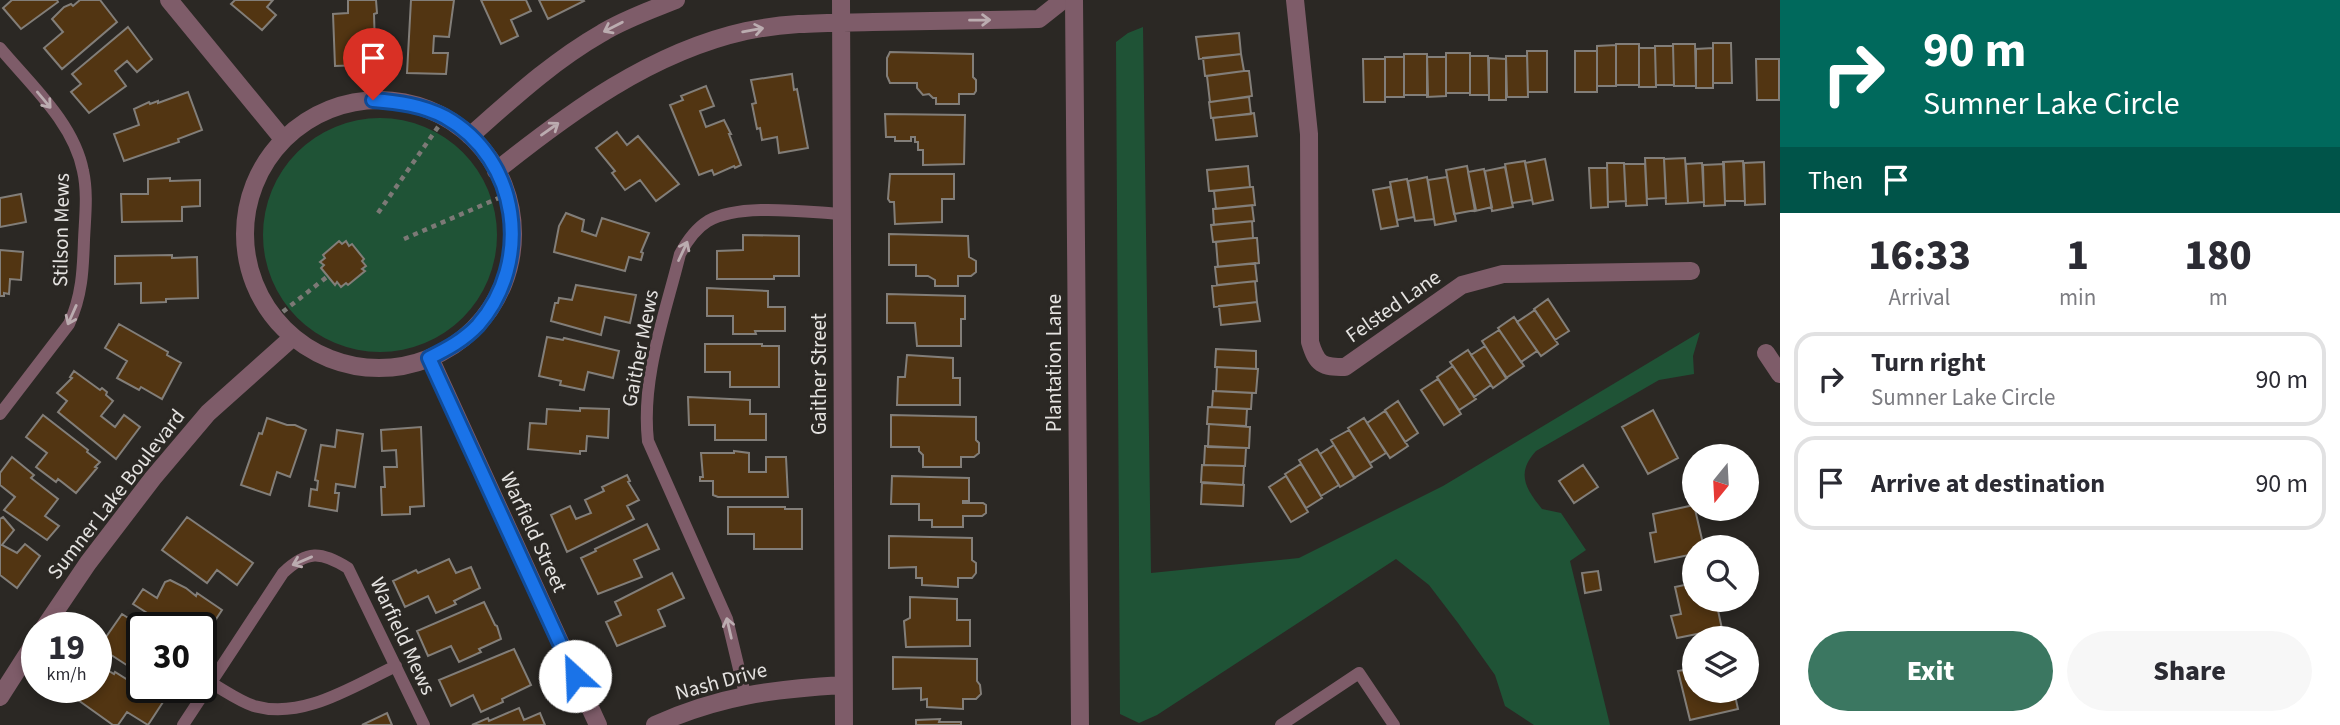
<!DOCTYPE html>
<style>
:root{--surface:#fff;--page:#f7f7f7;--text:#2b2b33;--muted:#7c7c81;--line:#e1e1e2;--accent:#3b7761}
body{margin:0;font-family:"Source Sans 3",sans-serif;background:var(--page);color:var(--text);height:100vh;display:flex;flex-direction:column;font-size:26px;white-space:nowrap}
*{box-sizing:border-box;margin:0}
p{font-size:23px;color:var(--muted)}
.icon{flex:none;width:38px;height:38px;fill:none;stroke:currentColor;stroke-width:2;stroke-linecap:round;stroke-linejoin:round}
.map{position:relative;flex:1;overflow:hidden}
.sheet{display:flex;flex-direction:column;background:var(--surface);width:560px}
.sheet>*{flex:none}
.guide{background:#00695c;color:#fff;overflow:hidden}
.needle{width:46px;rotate:198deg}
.controls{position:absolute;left:1682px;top:444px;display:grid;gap:14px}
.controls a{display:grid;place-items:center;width:77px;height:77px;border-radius:50%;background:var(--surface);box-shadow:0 4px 10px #0003;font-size:35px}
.speed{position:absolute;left:21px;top:612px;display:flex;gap:14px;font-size:35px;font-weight:700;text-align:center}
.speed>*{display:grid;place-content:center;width:91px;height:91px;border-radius:50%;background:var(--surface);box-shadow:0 4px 10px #0003;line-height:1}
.speed small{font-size:18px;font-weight:400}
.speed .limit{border:4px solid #111;border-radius:10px;background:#fff;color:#111}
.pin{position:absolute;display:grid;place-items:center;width:60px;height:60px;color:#fff;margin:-72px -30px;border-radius:50% 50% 50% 0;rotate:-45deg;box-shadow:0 0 7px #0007}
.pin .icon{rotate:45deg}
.me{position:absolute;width:77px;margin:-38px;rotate:335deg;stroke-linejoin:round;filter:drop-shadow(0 0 5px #0008)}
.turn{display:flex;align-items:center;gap:24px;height:147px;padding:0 28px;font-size:32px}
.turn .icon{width:91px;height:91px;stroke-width:2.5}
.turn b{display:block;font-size:49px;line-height:60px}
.then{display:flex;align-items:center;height:66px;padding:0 28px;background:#0003;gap:14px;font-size:26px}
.eta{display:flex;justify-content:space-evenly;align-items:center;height:119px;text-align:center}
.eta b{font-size:42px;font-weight:800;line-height:49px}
.primary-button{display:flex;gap:14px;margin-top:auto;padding:14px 28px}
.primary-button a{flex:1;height:80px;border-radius:42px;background:var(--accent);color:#fff;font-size:28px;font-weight:800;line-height:80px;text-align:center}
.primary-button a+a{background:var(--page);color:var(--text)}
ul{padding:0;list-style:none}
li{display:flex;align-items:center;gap:21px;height:94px;margin:0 14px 10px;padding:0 14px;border:4px solid var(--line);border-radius:21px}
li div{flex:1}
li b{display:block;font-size:26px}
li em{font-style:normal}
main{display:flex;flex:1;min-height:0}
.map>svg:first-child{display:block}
.green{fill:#1f5336}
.building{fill:#523512;stroke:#827e79;stroke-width:2}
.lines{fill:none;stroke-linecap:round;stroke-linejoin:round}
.path{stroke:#7c7976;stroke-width:4.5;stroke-dasharray:5 5;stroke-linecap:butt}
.service{stroke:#7e5c69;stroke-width:12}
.minor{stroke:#7e5c69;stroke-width:18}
.tertiary{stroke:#7e5c69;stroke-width:18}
.oneway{stroke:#bbacb0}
.route-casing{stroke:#114b97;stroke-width:18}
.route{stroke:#1a73e8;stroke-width:12}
.labels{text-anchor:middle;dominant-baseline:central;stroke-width:6;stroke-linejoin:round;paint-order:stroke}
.street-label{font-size:21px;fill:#e4e2e0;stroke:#2b2824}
</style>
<main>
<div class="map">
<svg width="1780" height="725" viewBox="0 0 1780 725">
<rect width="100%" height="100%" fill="#2b2824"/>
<path class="green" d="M1143 27 1151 573 1299 558 1443 486 1700 332 1693 356 1694 374 1659 380 1536 451C1516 473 1525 488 1542 509L1561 513 1586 550 1570 561 1610 725H1534L1505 706 1495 675 1458 623 1429 585 1396 559 1157 715 1139 723 1120 714 1116 42 1128 33Z
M263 235a117 117 0 1 1 234 0a117 117 0 1 1-234 0Z"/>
<path class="building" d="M12 0H57L58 2 21 29 3 8Z
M80 0H100L117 22 62 69 44 48 63 32 52 19 64 7 71 4 73 6Z
M235 0H273L267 7 276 15 262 30 231 4Z
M348 0H376L377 13 374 14 375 48H360L361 65 335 66 333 14 348 13Z
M411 0H454L449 37 434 36 433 53H448L446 74 407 73Z
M481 0H526L531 11 511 20 518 36 501 44Z
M539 0H583L584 1 548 19Z
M128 27 152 59 137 72 127 61 115 71 126 86 89 113 71 92 81 84 72 74Z
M1239 33 1241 54 1199 59 1196 37Z
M1713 43H1731L1732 83H1713Z
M1616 44H1639V85H1616Z
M1673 44H1695L1696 86H1674Z
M1616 45V86H1597V46Z
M1655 46H1673L1674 85H1656Z
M1639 48H1655L1656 87H1639Z
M1713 48V88H1696V49Z
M1527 51H1547V92H1528Z
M1575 51H1597V92H1575Z
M890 52 973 54V77L976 80V91L974 94H959V104H936V98H933L929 94 923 95 917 88V83H890L887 76V58Z
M1446 53H1470V93H1446Z
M1241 54 1244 71 1205 76 1203 58Z
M1404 54H1427L1428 95H1404Z
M1470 56H1488L1489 95H1470Z
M1506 56H1527L1528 97H1507Z
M1385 57H1404V97H1385Z
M1427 57H1446V96L1427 97Z
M1489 58 1506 59V100H1489Z
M1363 59H1385V102H1364Z
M1756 59H1779V100H1757Z
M1244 71H1249L1252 96 1210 102 1207 76Z
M792 74 794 90 797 89 808 148 779 153 777 137 762 140 760 128 757 129 752 104 756 103 751 80Z
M706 86 714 106 700 111 706 127 724 120 731 134H729L741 165 735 168 734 166 714 175 712 170 699 175 670 105 683 100 681 96Z
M188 92 202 130 178 139 179 142 124 161 114 134 139 125 134 109 149 102 150 104 158 101V103Z
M1249 97 1251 114 1211 118 1209 102Z
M1254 113 1257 136 1216 140 1213 118Z
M885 114 965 115 964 164 923 165V150H918V142H915V137H911V141H895V137H886Z
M617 132 627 145 638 136 679 184 656 201 640 180 625 190 612 173 615 171 596 148Z
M1645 158H1664L1666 198 1647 199Z
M1685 158 1688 203 1666 204 1664 159Z
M1545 159 1553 200 1533 204 1525 163Z
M1525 161 1532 200 1512 203 1505 164Z
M1743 161 1745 201H1725L1723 162Z
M1764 162 1765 204 1745 205 1744 163Z
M1607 163H1624L1626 201 1608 202Z
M1702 163 1704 202 1688 203 1686 164Z
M1624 164H1645L1647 205 1626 206Z
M1724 164 1725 205 1704 206 1703 165Z
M1248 166 1250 187 1209 191 1207 170Z
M1467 166 1476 210 1454 214 1446 170Z
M1505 167 1513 207 1492 211 1485 171Z
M1589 168H1607L1608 207 1591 208Z
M1484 169 1492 207 1475 211 1468 172Z
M890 174H954V199H942V222L895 224 894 202H890L888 199Z
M1427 177 1434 219 1415 221 1408 181Z
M1447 177 1456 221 1435 225 1428 180Z
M170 178V181L200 180V206L182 207V221L122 222 121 194H148V179Z
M1407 179 1414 217 1397 220 1390 182Z
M1250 187H1253L1255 205 1216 209 1214 191Z
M1390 187 1398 226 1381 229 1373 190Z
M21 194 26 222 0 227V198Z
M1252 205 1254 221 1214 225 1213 209Z
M566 213 584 220 582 231 596 236 602 218 649 233 641 252 643 253 641 260 629 257 625 271 554 252 559 226Z
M1252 221 1253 238 1213 242 1211 225Z
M889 234 968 236 969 257 976 261V272L971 276H958V286H935V280L928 276H916V265H889Z
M743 235 799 236V276H774V279H717V251L743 250Z
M1253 238H1257L1259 263 1218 267 1216 242Z
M339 241 342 244 346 241 349 246 352 244 364 259 362 261 366 266 362 269 365 271 348 285 346 283 341 287 337 282 335 285 321 268 324 265 320 262 325 258 323 255Z
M0 250 23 252 21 280 10 279 9 294 4 293V296H0Z
M172 255V258L197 257 198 298 166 299V302L141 303V283L115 284V256Z
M1255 263 1257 281 1217 285 1215 267Z
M1255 281 1257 302 1214 307 1212 286Z
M576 285 636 295 630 323 605 317 601 335 551 321 555 303H558L559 298 572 300Z
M707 288 768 291V307H785V331H755L756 334H733V316H707Z
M887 294 965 296V319H961V346H917L915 323H887Z
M1548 299 1569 331 1555 340 1534 309Z
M1257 302 1260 321 1221 325 1219 306Z
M1535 310 1558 344 1541 356 1517 322Z
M1514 317 1537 351 1521 362 1498 328Z
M119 324 168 352 167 355 181 363 162 399 141 387 139 390 117 378 127 361 105 348Z
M1499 330 1524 366 1506 378 1482 341Z
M547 337 563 340 564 338 619 351 613 378 588 372 584 390 560 385 561 381 539 376Z
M705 344H762V346H779V387H730V372H705Z
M1485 346 1507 378 1493 388 1471 355Z
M1216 349 1256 351V369L1215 367Z
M1468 350 1491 385 1474 397 1450 362Z
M907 355 953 358V378H960V405H897L898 377H905Z
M1453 366 1476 399 1459 410 1437 377Z
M1217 367 1258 369 1256 393 1216 391Z
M74 371 100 390 102 388 107 392 106 395 113 401 101 416 115 427 124 415 140 427 116 459 58 412 67 401 57 393 72 378 70 377Z
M1438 379 1461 414 1444 425 1421 390Z
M1213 391 1252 393 1251 409 1212 407Z
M688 397 750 400V414H766V440H715V425H689Z
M1398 401 1418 433 1405 442 1385 410Z
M1208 407 1247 409 1246 426 1207 424Z
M580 408 609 409 608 438 587 436 586 451H580V454L528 449 530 423 546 424 547 409 580 411Z
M1653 410 1678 458 1648 474 1622 427Z
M1385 411 1408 446 1390 458 1367 423Z
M43 415 88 450 87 452 100 462 95 467 97 468 76 493 58 479 56 482 36 467 47 453 26 437Z
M891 415 976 417V440L979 443V453L974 457H961V467H923V455L919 451V447H891Z
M267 418 287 425H295L306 430 290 477 277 472 270 495 241 485 259 433 262 434Z
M1364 418 1386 453 1370 463 1348 428Z
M1209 424 1250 427 1249 448 1208 447Z
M421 427 424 506 410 507V514L382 515 381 487H385L384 467H397L396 450 382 451 381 430Z
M337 430 363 434 355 487 336 484 335 493H339L337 511 309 506 311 489 317 490 318 481 315 480 321 445 335 447Z
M1349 430 1372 467 1354 478 1331 440Z
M1334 445 1355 478 1340 487 1320 454Z
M1205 446 1246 448 1245 466 1204 465Z
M1317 449 1339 485 1321 496 1299 460Z
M734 451 749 453V472H766V457H786L788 497H718L713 495V481H700V477H703L701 453H734Z
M12 457 34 475 31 478 58 499 45 516 59 526 47 540 4 510 15 497 0 485V473Z
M1301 464 1322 498 1306 508 1285 474Z
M1202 465 1244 466 1243 485 1201 482Z
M1583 465 1598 487 1574 503 1559 481Z
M627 475 630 481 628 482 639 500 627 506 634 519 567 552 551 515 570 506 576 519 591 513 585 500 604 491 602 487Z
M892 476 969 478V501H963V503H983L986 505V513L982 516H963V527H932V520H919V504H891Z
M1286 476 1308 512 1291 522 1269 487Z
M1202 483 1244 485 1243 506 1201 504Z
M1694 505 1704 548H1694V554L1655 562 1650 533 1656 532 1653 514Z
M728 507H785V509H802V549H754V534H728Z
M3 517 14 530 2 545 17 553 25 544 40 556 17 588 0 575V519Z
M187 517 253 563 237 585 217 570 207 583 162 550Z
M647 524 659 549 634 560 642 577 598 594 581 558 596 551 595 549Z
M889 536 972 538V560L976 563V573L972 578H958V587L922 585V578H916V567L889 568Z
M449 559 456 573 471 567 480 588 454 601 456 604 436 613 428 596 405 607 393 581 416 570 418 573Z
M1598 571 1601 590 1585 593 1582 573Z
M672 573 684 598 658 610 665 626 617 646 606 622 621 615 615 602Z
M170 580 186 588 196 596 197 593 222 610 207 633 186 620 180 628H171L133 604 143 589 157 598 165 582Z
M1694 583V600L1716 601 1722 629 1677 638 1671 616 1681 614 1675 587Z
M910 597 957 599V620H970V646L906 647 904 621 910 618Z
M484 602 495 625 497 626 501 639 479 649 481 652 459 662 451 646 428 656 417 631Z
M122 614 139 625 133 635 140 639 142 644V675L99 647Z
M514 649 531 685 502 699 503 702 481 712 473 695 451 706 439 680Z
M893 657 977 659V681L980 685 981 694 976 699H963V709L927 707V699L921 700V688L893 689Z
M96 663 114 674 115 672 163 702 148 725 127 712 118 725H113L71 695 75 688H96Z
M1694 668V691H1734L1738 709 1690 720 1678 671Z
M519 708 524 720 540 713 545 725H472L488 718 489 721Z
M387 713 392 725H362Z
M940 719 939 722H961V725H916V720Z"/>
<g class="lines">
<path class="path" d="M378 213 445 117
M404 239 508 194
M275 318 328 276"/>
<path class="service" d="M0 48C30 84 74 123 83 171 88 193 85 217 84 240 83 270 82 296 69 324L0 414
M211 683C224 690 239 701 254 706 303 720 353 686 396 666
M745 694 727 619 648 441C641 378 665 315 680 254 687 241 695 229 708 221 740 203 805 212 842 214
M183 725 283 573C307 550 321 551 348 568L424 725
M1281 725 1359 673 1394 725"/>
<path class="minor" d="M169 0 283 139
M841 0 844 725
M1295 0 1309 134 1310 342C1317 365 1322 367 1345 367L1462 285 1503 274 1691 271
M245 234a134 134 0 1 1 268 0a134 134 0 1 1-268 0Z
M470 136C512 99 553 61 602 33 625 19 651 10 676 0
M496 171C570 112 651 52 746 31 788 22 830 23 873 22 928 21 983 20 1039 19L1063 0
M1766 353 1780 374
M430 358 598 725
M44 628 88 563 153 478 208 413 293 337
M0 697 37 639
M655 725C719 696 773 689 843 685"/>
<path class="tertiary" d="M1074 0 1080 725"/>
</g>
<defs><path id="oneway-shaft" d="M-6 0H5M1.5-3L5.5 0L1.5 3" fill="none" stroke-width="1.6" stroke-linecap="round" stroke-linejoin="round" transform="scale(1.75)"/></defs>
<g class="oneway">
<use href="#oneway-shaft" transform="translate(980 20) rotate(-1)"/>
<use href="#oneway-shaft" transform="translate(613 27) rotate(153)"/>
<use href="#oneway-shaft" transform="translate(753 30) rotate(-10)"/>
<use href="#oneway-shaft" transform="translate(44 100) rotate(50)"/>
<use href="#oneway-shaft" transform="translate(550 129) rotate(-35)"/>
<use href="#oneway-shaft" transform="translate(683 251) rotate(-65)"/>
<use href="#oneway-shaft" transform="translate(72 315) rotate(114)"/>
<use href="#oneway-shaft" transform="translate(302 561) rotate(157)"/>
<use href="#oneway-shaft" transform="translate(729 628) rotate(-103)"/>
</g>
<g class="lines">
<defs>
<path id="route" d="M373 100C398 102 422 105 445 117 520 159 533 262 478 325 464 340 447 349 429 358L575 676"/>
</defs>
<use href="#route" class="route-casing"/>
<use href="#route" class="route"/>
</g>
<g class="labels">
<g class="street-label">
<text transform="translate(61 230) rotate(-89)">Stilson Mews</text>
<text transform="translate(1393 306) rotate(-35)">Felsted Lane</text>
<text transform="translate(640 348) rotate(-79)">Gaither Mews</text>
<text transform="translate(1054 363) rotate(-90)">Plantation Lane</text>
<text transform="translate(819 374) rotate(-90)">Gaither Street</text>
<text transform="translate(116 494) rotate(-52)">Sumner Lake Boulevard</text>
<text transform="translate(534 532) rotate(65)">Warfield Street</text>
<text transform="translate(403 636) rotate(65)">Warfield Mews</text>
<text transform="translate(721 681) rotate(-15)">Nash Drive</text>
</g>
</g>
</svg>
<div class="controls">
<a><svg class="needle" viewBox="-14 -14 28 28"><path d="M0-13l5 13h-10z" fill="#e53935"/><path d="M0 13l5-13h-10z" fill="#7c7c81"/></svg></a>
<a><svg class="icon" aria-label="search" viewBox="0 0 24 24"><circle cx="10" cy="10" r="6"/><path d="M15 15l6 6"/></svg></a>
<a><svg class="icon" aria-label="layers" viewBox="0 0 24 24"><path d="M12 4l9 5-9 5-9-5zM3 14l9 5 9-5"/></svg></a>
</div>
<div class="speed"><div>19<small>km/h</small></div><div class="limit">30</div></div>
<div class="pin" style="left:373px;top:100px;background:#d93025"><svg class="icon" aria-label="arrive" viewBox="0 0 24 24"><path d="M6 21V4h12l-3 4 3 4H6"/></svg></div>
<svg class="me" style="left:575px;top:676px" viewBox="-20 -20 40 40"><circle r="19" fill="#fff"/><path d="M0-13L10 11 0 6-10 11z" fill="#1a73e8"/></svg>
</div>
<section class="sheet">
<div class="guide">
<div class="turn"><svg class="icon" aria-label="right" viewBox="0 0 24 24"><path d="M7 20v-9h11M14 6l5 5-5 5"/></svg><div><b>90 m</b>Sumner Lake Circle</div></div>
<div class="then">Then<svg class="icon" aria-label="arrive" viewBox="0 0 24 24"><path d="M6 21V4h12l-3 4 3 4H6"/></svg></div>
</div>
<div class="eta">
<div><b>16:33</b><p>Arrival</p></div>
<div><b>1</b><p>min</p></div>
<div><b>180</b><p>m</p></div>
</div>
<ul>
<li><svg class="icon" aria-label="right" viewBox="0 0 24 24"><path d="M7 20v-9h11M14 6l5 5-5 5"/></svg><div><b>Turn right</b><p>Sumner Lake Circle</p></div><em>90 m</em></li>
<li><svg class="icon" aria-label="arrive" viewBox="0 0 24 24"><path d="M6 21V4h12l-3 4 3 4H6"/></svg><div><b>Arrive at destination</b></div><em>90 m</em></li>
</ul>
<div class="primary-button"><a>Exit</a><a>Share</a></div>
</section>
</main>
